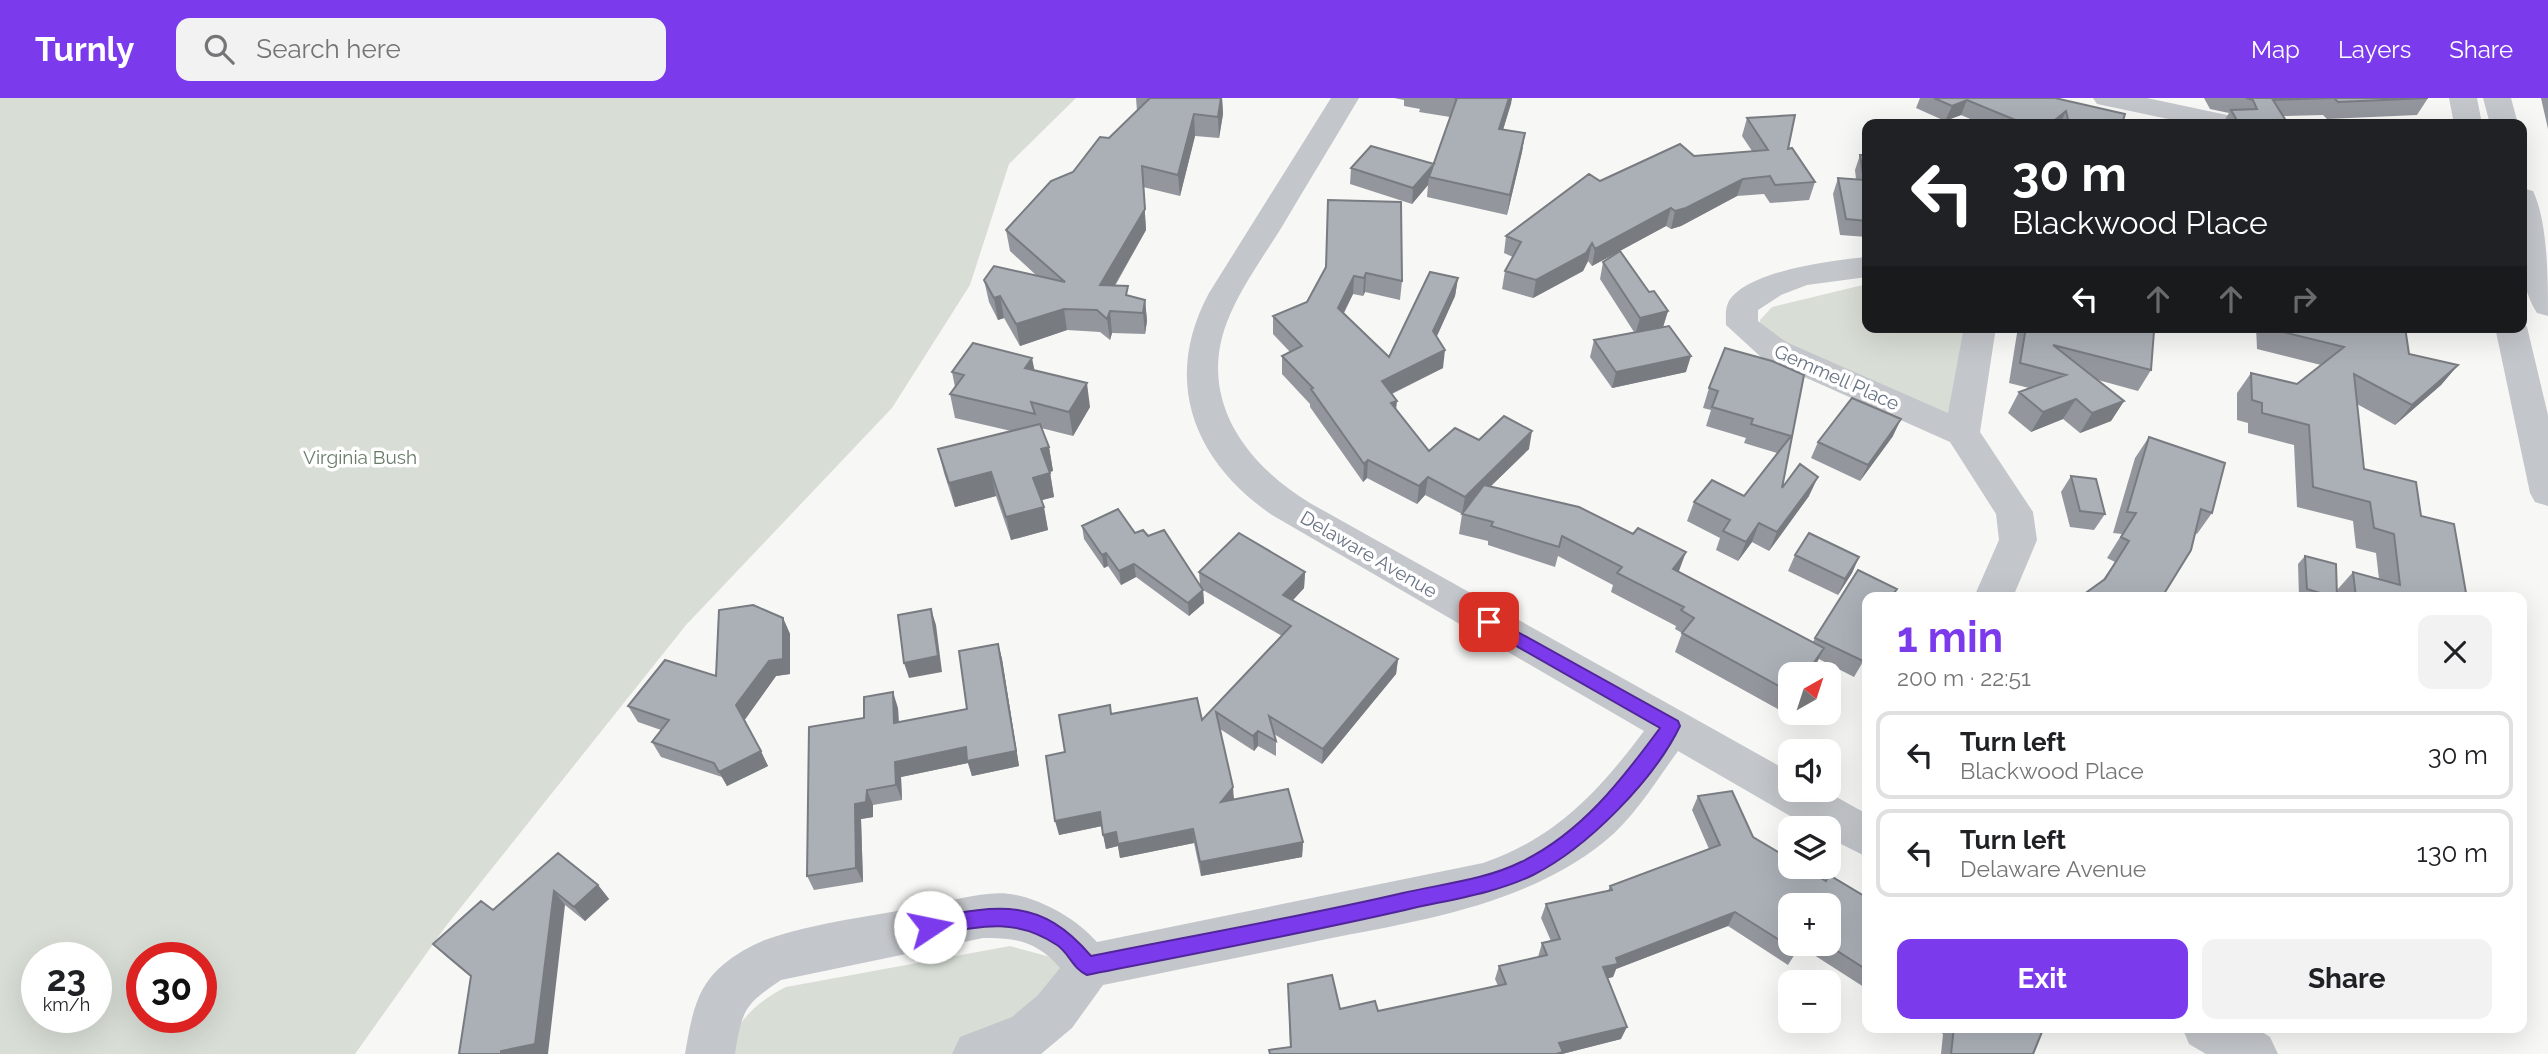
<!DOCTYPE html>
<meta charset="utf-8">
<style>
:root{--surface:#fff;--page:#f2f2f2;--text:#202124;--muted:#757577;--line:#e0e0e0;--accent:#7c3aed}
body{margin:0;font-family:Raleway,sans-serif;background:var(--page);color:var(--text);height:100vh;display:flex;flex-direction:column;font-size:26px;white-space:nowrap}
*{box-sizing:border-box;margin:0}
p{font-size:23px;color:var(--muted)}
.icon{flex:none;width:38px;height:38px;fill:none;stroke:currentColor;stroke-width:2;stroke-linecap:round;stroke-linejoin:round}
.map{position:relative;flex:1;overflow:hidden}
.side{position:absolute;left:1862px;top:494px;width:665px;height:441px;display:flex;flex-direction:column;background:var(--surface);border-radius:14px;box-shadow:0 7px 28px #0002}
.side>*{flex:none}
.banner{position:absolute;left:1862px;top:21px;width:665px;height:214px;border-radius:14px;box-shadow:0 7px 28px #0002;background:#202124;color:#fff;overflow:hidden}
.needle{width:46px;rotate:39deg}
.controls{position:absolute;left:1778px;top:564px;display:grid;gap:14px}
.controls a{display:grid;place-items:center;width:63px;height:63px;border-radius:14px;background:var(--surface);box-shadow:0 7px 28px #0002;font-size:35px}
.speed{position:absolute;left:21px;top:844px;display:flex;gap:14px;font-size:35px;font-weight:700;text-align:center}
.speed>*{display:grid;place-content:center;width:91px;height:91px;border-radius:50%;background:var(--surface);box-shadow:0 7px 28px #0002;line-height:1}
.speed small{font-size:18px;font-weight:400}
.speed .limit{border:10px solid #d22;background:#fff;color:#111}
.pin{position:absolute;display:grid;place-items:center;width:60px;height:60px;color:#fff;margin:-30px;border-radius:14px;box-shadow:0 4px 10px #0006}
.me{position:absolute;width:77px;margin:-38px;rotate:79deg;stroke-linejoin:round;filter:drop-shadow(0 0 5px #0008)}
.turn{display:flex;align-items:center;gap:24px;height:147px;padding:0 35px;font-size:32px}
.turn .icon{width:91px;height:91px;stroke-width:2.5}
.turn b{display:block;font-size:49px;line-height:60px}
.lanes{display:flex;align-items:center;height:66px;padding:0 35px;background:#0003;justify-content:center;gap:35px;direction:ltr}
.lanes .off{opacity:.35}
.round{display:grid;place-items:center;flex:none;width:74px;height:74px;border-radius:14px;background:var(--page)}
.headline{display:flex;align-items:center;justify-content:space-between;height:119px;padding:0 35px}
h1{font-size:42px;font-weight:700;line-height:52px;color:var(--accent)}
.cta{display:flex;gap:14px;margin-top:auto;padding:14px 35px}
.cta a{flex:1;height:80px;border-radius:14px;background:var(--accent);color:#fff;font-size:28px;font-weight:700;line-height:80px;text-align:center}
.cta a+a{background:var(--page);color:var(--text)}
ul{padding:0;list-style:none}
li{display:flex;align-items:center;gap:21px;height:88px;margin:0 14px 10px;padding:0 21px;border:4px solid var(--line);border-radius:14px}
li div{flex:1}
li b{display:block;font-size:26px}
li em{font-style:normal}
header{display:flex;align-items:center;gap:42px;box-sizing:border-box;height:98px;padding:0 35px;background:var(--accent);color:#fff}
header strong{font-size:33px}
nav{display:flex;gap:38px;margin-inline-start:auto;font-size:24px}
.search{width:490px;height:63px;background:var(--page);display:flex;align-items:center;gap:18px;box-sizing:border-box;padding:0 24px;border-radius:14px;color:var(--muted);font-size:26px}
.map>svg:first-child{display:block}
.green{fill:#d8ded6;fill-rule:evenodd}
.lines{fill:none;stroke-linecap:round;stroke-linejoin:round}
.minor{fill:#c3c6ca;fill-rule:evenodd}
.wall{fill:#93979d;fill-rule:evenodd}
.shaded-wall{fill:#787b80}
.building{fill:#abb0b7;stroke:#787b80;stroke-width:2}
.route{fill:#7c3aed;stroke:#51269a;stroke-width:2}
.labels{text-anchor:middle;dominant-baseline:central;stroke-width:7;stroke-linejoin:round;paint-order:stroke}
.street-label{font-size:19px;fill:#697484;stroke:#fff}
.park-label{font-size:19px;fill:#687b67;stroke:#fff}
</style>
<header>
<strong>Turnly</strong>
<div class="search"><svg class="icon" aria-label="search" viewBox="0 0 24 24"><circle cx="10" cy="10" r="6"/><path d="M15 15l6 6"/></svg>Search here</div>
<nav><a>Map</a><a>Layers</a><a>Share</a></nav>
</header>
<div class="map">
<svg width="2548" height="956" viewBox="0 0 2548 956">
<rect width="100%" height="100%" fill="#f7f7f5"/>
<path class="green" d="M0 0H1076L1009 66 970 187 892 310 686 527 446 828 355 956H0ZM37 859H96V919H37ZM142 859H201V919H142Z
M1867 186V229H1982L1959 326 1761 235 1760 222 1772 209Z
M1010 848 1058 861 1076 893 1019 956H728C731 926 761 901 786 889Z"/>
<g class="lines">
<path class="minor" d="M1331 0H1359C1333 44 1306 88 1280 132 1261 162 1240 191 1227 224 1197 302 1247 367 1310 405L1790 674V691H1822L1867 716V759L1829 740V730H1811L1678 653C1656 683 1634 720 1604 744 1525 807 1423 822 1327 841 1252 857 1177 872 1103 887L1072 930 1041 956H952L960 939 1012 919 1038 897 1060 870C1038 844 1015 839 983 840L781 882C744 907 742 912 735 956H685C691 922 695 889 724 866 736 856 750 848 765 842 816 824 873 818 926 808 954 803 988 791 1016 797 1045 803 1078 822 1097 844L1483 765C1556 740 1599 693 1644 633L1272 417C1193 363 1162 282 1209 195Z
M2093 0H2147L2241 20 2245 26H2192L2097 6Z
M2449 0H2477L2482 26H2454Z
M2483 0H2511L2518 26H2490Z
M2522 90 2533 93C2548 124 2548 182 2548 218L2537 215C2515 182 2520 128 2522 90Z
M1867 159V179L1807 187 1781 197 1758 212V223L1786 244 1948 315 1964 229H1996L1980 334 2033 414 2037 442 2013 499H1974L1999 442 1996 416 1950 344 1762 260 1726 227C1726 220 1725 211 1728 205 1744 173 1834 162 1867 159Z
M2522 221 2527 229 2548 317V408L2535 404 2530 395 2495 229H2522Z
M2182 929H2254L2270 939 2278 956H2206L2189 946Z"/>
</g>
<path class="wall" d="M1136 0H1222L1223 16 1219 40 1195 38 1180 98 1143 89 1146 132 1115 188 1128 198 1145 202 1147 223 1145 236 1112 235 1110 242 1100 234 1067 232 1020 248 1004 220 998 222 989 204 984 182 1037 178 1010 153 1006 132 1073 74 1137 13Z
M1394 0H1512L1503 32 1525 35 1522 54 1507 117 1427 99 1428 87 1412 106 1350 86 1351 70 1433 66 1450 19 1419 14 1420 11 1404 8V2Z
M1920 0H2055L2122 26H1982L1961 17 1945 23 1916 10Z
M2204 0H2428L2417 17 2327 21 2323 17 2283 18 2288 26H2222L2229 15 2210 11Z
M2541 0H2548V31Z
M1747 20 1788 51 1815 84 1809 102 1770 105 1764 96 1737 98 1681 128 1671 131 1666 128 1592 168 1588 163 1583 173 1533 200 1502 191 1505 173 1513 159 1504 155 1506 138 1600 83 1694 58 1752 53 1742 38Z
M1860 57H1867V139L1840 137 1833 96 1838 80 1856 81 1855 72Z
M1328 102 1402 183 1400 202 1365 194 1363 198 1353 196 1344 215 1389 259 1458 180 1455 198 1437 238 1443 270 1392 296 1396 312 1429 353 1479 342 1529 351 1491 388 1679 473V474L1813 544 1815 540 1894 496 1867 557 1854 579 1819 561 1815 568 1790 576V603L1783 614 1675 554 1682 535 1675 531 1676 528 1611 494 1613 487 1558 458 1555 469 1488 447V443L1459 436 1462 416 1425 397 1417 406 1367 380 1363 384 1310 309V306L1282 276V258L1290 254 1273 236V218L1307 204 1326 169Z
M1603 164 1649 194 1668 213 1663 229 1686 274 1612 290 1590 259 1594 242 1634 234 1600 181Z
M2018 229H2170L2152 232 2151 272 2138 293 2098 282 2124 303 2111 323 2080 335 2063 321 2031 334 2008 315 2019 294 2029 290 2009 285Z
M2256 229H2405L2409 256 2458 267 2441 287 2395 327 2357 306 2364 371 2421 418 2466 495 2476 499H2299L2298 466 2305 458 2337 492 2353 474 2379 481 2376 455 2356 450 2353 423 2297 409 2294 347 2248 335V325L2237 322V295L2251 275 2297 286 2321 267 2257 251Z
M1035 273 1090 309 1073 338 1041 330 1049 349 1053 373 1050 374 1054 399 1042 402 1048 432 1011 442 996 398 955 409 944 375 938 351 1011 333 955 320 950 296 955 289 952 274Z
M1804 277 1782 390 1809 398 1769 453 1752 444 1738 463 1716 452 1720 440 1687 423 1694 404 1744 398 1777 355 1744 345 1746 340 1706 328 1711 312 1703 310 1709 290Z
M1893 338 1860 383 1811 360 1818 344Z
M2149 339 2212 415 2197 436 2195 435 2102 483 2115 464 2107 460 2122 436 2113 435 2135 360Z
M2071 378 2105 416 2094 432 2070 429 2061 394Z
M1082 428 1135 435 1148 438 1200 487 1199 474H1305L1304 490 1293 502 1398 561 1396 576 1322 666 1274 636 1276 643V658L1258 648 1254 653 1220 631 1234 701 1303 744 1302 759 1201 778 1194 745 1120 760 1118 748 1106 751 1102 728 1059 737 1065 654 1111 616 1202 622 1282 538 1203 492 1204 505 1189 518 1136 479 1121 487 1108 468 1104 470 1084 441Z
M1795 457 1859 459 1852 475 1838 497 1788 473Z
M783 520 790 536V576L776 578 744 622 768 668 727 688 722 679 661 659 652 644 661 632 638 624 628 608 716 578Z
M998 546 1002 561 1019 668 972 678 968 665 901 679 902 702 873 707V719L861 721 863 784 814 792 807 778 864 620 898 610 899 624 967 611Z
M1698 698 1753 739 1826 783 1865 798 1867 794V891L1800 848 1788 867 1728 828 1616 871 1613 879 1607 880 1621 941 1562 956H1270L1290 949 1288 886 1340 911 1378 913 1498 888 1495 881 1499 868 1538 859 1542 845 1551 843 1541 820 1546 806 1608 793 1610 788 1709 751 1692 712ZM1829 807V845H1790Z
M558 755 598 787 609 801 585 823 565 807 471 879 447 859 433 846 493 812Z
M1933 929H2044L2033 956H1941L1943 936Z"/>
<path class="shaded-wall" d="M1221 0H1222L1223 16 1219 40 1218 19Z
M1509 0H1512L1511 6 1497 51 1499 31Z
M1967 2 1961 17 1945 23 1952 8Z
M2066 13 2060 26H2050Z
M1194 16 1195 38 1180 98 1178 77Z
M1525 35 1522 54 1507 117 1510 97Z
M1434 66 1429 79 1428 87 1412 106 1413 90Z
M1142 68 1146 132 1102 209 1100 187Z
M1743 81 1737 98 1681 128 1671 131 1675 113Z
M1671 110 1666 128 1592 168 1595 151Z
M1592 145 1588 163 1583 173 1533 200 1536 182Z
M1366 175 1365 194 1363 198 1364 180Z
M1354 178 1353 196 1337 228 1338 210Z
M1458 180 1455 198 1431 251 1433 233Z
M1000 198 1004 220 998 222 994 200Z
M1145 202 1147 223 1145 236 1143 215Z
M1064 211 1067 232 1020 248 1016 226Z
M1110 213 1112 235 1110 242 1107 221Z
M1668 213 1663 229 1635 237 1640 220Z
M2144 229H2170L2141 234Z
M1445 252 1443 270 1380 301 1382 283Z
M1691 258 1686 274 1612 290 1616 274Z
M1032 260 1037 284 1025 270Z
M2458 267 2441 287 2395 327 2412 307Z
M1087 285 1090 309 1073 338 1069 314Z
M2076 301 2063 321 2031 334 2043 314Z
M1397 303 1395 321 1391 305Z
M2124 303 2111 323 2080 335 2092 315Z
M1901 321 1893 338 1860 383 1868 367Z
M1532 333 1529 351 1462 416 1465 399Z
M1049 349 1053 373 1045 375 1041 351Z
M1368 362 1367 380 1363 384 1364 366Z
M991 374 996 398 955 409 949 385Z
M1050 375 1054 399 1038 403 1033 380Z
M1428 379 1425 397 1417 406 1419 388Z
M1818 379 1809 398 1769 453 1777 434Z
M1044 409 1048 432 1011 442 1006 419Z
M1759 425 1752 444 1738 463 1746 444Z
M1686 454 1679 473 1667 490 1673 471Z
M1106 455 1108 468 1104 470 1102 457Z
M1859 459 1852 475 1838 497 1845 481Z
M1134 466 1136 479 1121 487 1119 473Z
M1305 474 1304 490 1283 513V497Z
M1203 492 1204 505 1189 518 1188 505Z
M931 511 936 527 942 574 909 580 904 565Z
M783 520 790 536V576L776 578 744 623 736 607Z
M998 546 1002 561 1019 668 972 678 968 665 901 679 902 702 896 687 895 664 966 649Z
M1824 550 1815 568 1810 576H1806Z
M1398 561 1396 576 1322 666 1323 651Z
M893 594 898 610 899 640 894 625Z
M1790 599V603L1783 614Z
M1258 633V648L1254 653 1253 638Z
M761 653 768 668 727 688 719 674Z
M1233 689 1234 703 1221 704Z
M867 692 873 707V719L861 721 863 784 856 770 855 706Z
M1100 714 1102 728 1059 737 1055 723Z
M1193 731 1194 745 1120 760 1118 748 1106 751 1103 737 1116 734Z
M1303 744 1302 759 1201 778 1200 764Z
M598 787 609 801 585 823 574 809Z
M554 793 565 807 548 956H501Z
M1735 814 1728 828 1616 871 1613 879 1598 883 1603 869 1616 860Z
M1627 929 1621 941 1562 956H1554L1559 945Z"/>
<path class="building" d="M1150 0H1221L1218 19 1194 16 1178 77 1142 68 1145 111 1100 187 1128 188 1126 197 1145 202 1143 215 1110 213 1107 221 1097 212 1064 211 1016 226 1000 198 994 200 984 182 994 168 1065 184 1006 132 1051 83 1073 74 1100 39 1109 40Z
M1454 0H1509L1499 31 1525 35 1510 97 1429 79 1457 0Z
M1934 0H2055L2125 16 2122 26H2069L2066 13 2050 26H2025L1967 2 1952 8Z
M2246 0H2333L2273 2 2288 26H2239L2231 12 2257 11 2253 2Z
M2334 0H2428L2338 4Z
M1795 17 1788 51 1792 50 1815 84 1775 87 1770 78 1743 81 1686 110 1675 113 1671 110 1595 151 1592 145 1586 155 1536 182 1505 173 1521 144 1506 138 1589 76 1600 83 1680 46 1694 58 1768 52 1747 20Z
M2178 23 2195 26H2178Z
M1371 48 1434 66 1413 90 1351 70Z
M1860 57H1867V123L1846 121 1838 80 1864 82Z
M1328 102 1401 104 1402 183 1366 175 1364 180 1354 178 1338 210 1389 259 1430 174 1458 180 1433 233 1445 252 1382 283 1397 303 1391 305 1429 353 1455 330 1479 342 1504 318 1532 333 1465 399 1428 379 1419 388 1368 362 1364 366 1311 291 1313 290 1282 258 1302 248 1273 218 1307 204 1326 169Z
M1620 153 1649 194 1654 193 1668 213 1640 220 1603 164Z
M1669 228 1691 258 1616 274 1594 242Z
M2026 229H2139L2154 233 2151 272 2053 247 2124 303 2092 315 2076 301 2043 314 2019 294 2066 277 2020 265Z
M2271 229H2405L2409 256 2458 267 2412 307 2354 276 2364 371 2416 384 2421 418 2454 426 2466 495 2476 499H2356L2353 474 2400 487 2394 436 2374 430 2370 404 2313 389 2309 327 2262 315V305L2252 302 2251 275 2297 286 2344 249 2271 231Z
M973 245 1032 260 1025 270 1087 285 1069 314 1031 304 1035 316 950 296 964 277 952 274Z
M1725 250 1772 263 1804 277 1782 390 1800 366 1818 379 1777 434 1759 425 1746 444 1723 433 1730 422 1694 404 1712 382 1744 398 1791 338 1751 326 1753 321 1712 309 1718 293 1709 290Z
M1852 300 1901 321 1868 367 1818 344Z
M1040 326 1049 349 1041 351 1050 375 1033 380 1044 409 1006 419 991 374 949 385 938 351Z
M2149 339 2225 365 2212 415 2201 411 2191 452 2162 499H2080L2105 481 2129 443 2121 439 2136 415 2127 414Z
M2071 378 2096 381 2105 416 2080 413Z
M1484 387 1579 409 1633 436 1638 430 1686 454 1673 471 1824 550 1806 576H1790V594L1682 535 1694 520 1681 512 1684 509 1617 475 1622 469 1562 438 1559 449 1491 428 1493 424 1462 416Z
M1118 411 1135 435 1143 432 1148 438 1164 432 1203 492 1188 505 1134 466 1119 473 1106 455 1102 457 1082 428Z
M1239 435 1305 474 1283 497 1398 561 1323 651 1269 618 1276 643 1258 633 1253 638 1216 614 1233 689 1221 704 1288 691 1303 744 1200 764 1193 731 1118 746 1116 734 1103 737 1100 714 1055 723 1046 658 1065 654 1059 617 1110 607 1111 616 1197 600 1202 622 1291 528 1199 474Z
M1809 435 1859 459 1845 481 1795 457Z
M2305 458 2336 466 2337 499H2333L2307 491Z
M1858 472 1897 491 1894 495 1900 499H1867V556L1863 563 1815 540Z
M753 507 783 520V561L769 563 736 607 761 653 719 674 714 665 652 644 669 622 628 608 665 562 716 578 719 512Z
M931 511 938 558 904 565 898 517Z
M998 546 1016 653 967 663 966 649 895 664 896 687 867 692 866 704 855 706 856 770 807 778 809 629 864 620V599L893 594 894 625 967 611 959 553Z
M1732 693 1753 739 1790 761V768H1801L1826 783 1829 777 1866 799 1867 796V872L1825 845H1829V807H1790V845H1801L1797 853 1735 814 1616 860 1618 866 1603 869 1627 929 1559 945 1563 954 1556 956H1270L1269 952 1291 949 1288 886 1332 877 1340 911 1375 903 1378 913 1506 886 1499 868 1547 857 1542 845 1560 841 1546 806 1612 792 1610 788 1720 747 1698 698Z
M558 755 598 787 574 809 554 793 535 946 501 953V956H459L471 878 433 846 481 803 493 812Z
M1954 929H2044L2033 956H1951Z"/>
<path class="route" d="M1489 518 1678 623 1680 628C1654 682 1587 750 1533 777 1494 796 1447 802 1405 812 1300 836 1193 856 1087 877 1073 871 1069 855 1057 847 1014 818 977 829 930 838L923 835 921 829 923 822 930 820C999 807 1041 799 1091 858 1195 837 1300 819 1403 795 1441 786 1485 782 1521 764 1581 735 1621 683 1660 630L1483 529 1481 524Z"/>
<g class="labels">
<g class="street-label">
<text transform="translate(1837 279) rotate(24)">Gemmell Place</text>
<text transform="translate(1369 456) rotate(30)">Delaware Avenue</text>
</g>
<g class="park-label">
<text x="360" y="359">Virginia Bush</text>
</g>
</g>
</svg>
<div class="controls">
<a><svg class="needle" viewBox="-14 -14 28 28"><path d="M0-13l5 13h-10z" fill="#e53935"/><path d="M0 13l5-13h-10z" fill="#757577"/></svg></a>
<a><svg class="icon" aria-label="sound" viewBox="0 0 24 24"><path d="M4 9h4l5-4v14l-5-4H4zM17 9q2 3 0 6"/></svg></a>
<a><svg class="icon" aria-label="layers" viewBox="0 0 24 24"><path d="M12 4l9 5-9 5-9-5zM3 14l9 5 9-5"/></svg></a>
<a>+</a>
<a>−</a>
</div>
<div class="speed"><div>23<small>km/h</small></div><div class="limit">30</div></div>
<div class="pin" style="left:1489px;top:524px;background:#d93025"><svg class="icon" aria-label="arrive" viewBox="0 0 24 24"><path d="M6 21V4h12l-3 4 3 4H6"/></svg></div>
<svg class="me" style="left:930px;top:829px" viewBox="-20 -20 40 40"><circle r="19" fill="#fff"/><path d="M0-13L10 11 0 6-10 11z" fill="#7c3aed"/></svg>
<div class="banner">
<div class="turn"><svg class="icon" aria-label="left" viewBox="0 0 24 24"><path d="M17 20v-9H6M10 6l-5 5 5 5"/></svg><div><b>30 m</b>Blackwood Place</div></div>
<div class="lanes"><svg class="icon" aria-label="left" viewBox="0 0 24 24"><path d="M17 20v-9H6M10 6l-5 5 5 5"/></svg><svg class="icon off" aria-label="ahead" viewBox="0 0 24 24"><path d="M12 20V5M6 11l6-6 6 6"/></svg><svg class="icon off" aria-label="ahead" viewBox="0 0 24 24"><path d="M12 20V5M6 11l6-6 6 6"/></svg><svg class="icon off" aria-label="right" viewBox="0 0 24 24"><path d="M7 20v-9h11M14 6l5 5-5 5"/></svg></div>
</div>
<section class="side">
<div class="headline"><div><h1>1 min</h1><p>200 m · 22:51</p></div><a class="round"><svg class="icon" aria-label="close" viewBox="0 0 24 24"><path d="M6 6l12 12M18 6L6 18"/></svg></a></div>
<ul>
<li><svg class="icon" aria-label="left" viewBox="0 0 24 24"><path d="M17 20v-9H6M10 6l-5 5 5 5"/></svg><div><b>Turn left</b><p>Blackwood Place</p></div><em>30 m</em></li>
<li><svg class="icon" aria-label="left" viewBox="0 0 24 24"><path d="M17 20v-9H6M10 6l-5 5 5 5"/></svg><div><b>Turn left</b><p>Delaware Avenue</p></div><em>130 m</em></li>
</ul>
<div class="cta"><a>Exit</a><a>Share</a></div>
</section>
</div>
